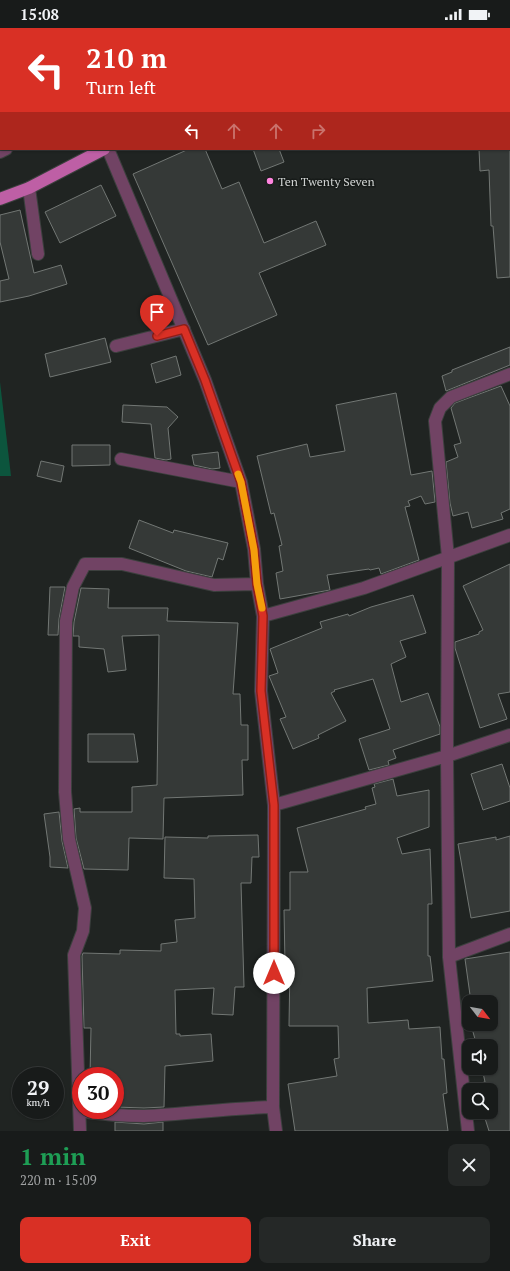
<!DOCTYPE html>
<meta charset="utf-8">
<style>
:root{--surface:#181b1a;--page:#252827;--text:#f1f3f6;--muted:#9fa1a2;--line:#363939;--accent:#d93025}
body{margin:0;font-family:"PT Serif",serif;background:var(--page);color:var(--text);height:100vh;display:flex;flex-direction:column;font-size:15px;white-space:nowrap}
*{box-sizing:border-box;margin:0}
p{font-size:13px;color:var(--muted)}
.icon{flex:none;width:22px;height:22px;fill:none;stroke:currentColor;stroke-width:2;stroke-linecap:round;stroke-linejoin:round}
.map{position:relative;height:1103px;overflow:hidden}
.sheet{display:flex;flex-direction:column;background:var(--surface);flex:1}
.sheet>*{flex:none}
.guide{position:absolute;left:0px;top:0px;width:510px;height:122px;box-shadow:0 1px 3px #0004,0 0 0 1px var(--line);background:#d93025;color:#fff;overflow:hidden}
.needle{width:26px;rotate:121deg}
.buttons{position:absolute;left:462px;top:967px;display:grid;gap:8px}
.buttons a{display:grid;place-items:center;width:36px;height:36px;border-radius:8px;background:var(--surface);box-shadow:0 1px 3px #0004,0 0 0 1px var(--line);font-size:20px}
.speed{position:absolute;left:12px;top:1039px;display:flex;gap:8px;font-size:20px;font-weight:700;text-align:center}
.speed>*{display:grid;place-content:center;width:52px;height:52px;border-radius:50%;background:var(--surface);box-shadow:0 1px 3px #0004,0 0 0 1px var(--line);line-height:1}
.speed small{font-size:10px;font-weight:400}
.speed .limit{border:6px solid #d22;background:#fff;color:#111}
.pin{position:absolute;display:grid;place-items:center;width:34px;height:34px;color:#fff;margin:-41px -17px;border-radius:50% 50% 50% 0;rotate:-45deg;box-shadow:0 0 4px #0007}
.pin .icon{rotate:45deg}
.me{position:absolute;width:44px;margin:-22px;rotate:0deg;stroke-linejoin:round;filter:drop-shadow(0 0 3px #0008)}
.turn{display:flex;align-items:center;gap:14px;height:84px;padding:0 20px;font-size:18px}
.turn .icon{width:52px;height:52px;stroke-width:2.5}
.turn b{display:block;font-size:28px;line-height:34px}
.lanes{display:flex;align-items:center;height:38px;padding:0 20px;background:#0003;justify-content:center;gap:20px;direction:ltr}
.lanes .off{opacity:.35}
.round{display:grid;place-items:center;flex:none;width:42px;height:42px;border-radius:8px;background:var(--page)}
.head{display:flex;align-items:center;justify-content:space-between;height:68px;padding:0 20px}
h1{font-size:24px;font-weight:800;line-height:30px;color:#1e9e55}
.button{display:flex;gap:8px;margin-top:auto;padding:8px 20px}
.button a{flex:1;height:46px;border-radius:8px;background:var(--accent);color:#fff;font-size:16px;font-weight:800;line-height:46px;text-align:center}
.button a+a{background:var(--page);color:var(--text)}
.status{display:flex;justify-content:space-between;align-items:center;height:28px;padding:0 20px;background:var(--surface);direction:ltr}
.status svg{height:11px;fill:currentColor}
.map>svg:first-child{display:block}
.green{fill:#0c553d}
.building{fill:#353937;stroke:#727774}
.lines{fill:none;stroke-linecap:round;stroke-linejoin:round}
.minor-casing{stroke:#3c403e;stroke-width:14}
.major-casing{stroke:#3c403e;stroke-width:14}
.minor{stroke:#714364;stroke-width:12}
.major{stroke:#be5fa5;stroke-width:12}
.route-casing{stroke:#8d1f18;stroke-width:10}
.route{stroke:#d93025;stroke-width:7}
.slow{stroke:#f59e0b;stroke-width:7}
.poi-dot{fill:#ff85df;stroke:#171b19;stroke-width:1.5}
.labels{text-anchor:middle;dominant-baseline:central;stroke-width:3;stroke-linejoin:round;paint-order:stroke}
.poi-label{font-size:12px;fill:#cfd2d1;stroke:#171b19;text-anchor:start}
</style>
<div class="status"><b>15:08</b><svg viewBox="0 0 49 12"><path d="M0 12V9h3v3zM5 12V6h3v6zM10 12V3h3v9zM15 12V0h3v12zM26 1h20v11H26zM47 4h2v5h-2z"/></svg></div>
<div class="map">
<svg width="510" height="1103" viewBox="0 0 510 1103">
<rect width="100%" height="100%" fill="#202422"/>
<path class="green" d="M0 354 11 448H0Z"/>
<path class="building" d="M189 121H205L222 161 239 154 264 215 316 193 326 217 259 245 277 287 208 317 133 146Z
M253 121H279L284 134 261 143Z
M479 121H510V249L497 250 493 198H491L489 142 480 143Z
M101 157 116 188 60 215 45 184Z
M20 182 34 245 61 237 67 256 29 268 0 274V253L9 251 0 214V187Z
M105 310 111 334 50 349 45 326Z
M510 319V337L446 363 442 348 452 344V342Z
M176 328 181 347 156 355 151 336Z
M501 358 510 378V481L501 485 503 491 472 500 468 484 453 488 450 475 446 434 458 429 454 417 461 415 451 380 455 375Z
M396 365 411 447 432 443 435 474 425 476 421 468 408 473 410 478 405 479 419 532 381 546 379 540 370 542 369 541 327 547 330 562 280 571 276 545 283 543 279 518 282 517 274 485 271 486 257 428 307 416 310 429 345 423 336 377Z
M123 377 167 379 178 389 168 400 171 431 166 432 155 430 151 396 122 394Z
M72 417H110V437L72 438Z
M218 424 220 440 212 441 194 437 192 427Z
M41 433 64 438 61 454 37 448Z
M139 492 173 505 174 502 228 515 223 532 218 530 212 549 186 543 129 520Z
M510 536V664L498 666 507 691 480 700 455 620V614L479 606V604L483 602 463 558Z
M50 559H65L59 591 58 607H48Z
M81 560 109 561 108 580H168L167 593 238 595 233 666H240L241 697H248V732H242L243 767 164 770 163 811 129 810 128 842 84 841 76 810 74 781 80 780V784H132V759L157 757 159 607 122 608 126 642 108 644 104 621 79 619V608H73L74 594Z
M413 567 426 605 400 613 406 629 391 636 401 674 428 665 440 699V706L393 722 396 730 388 733 389 737 369 742 359 711 390 701 373 651 334 662 335 663 331 665 346 693 318 707 319 710 293 721 280 691 286 689 269 648 278 645 270 621 322 600 320 594 348 586 349 588 371 579Z
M88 706H134L138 734H88Z
M502 736 510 760V773L483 782 471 746Z
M393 751 397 768 429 762V799L397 810 402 826 430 821 432 876H428V928H430L433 953 367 960 368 995 408 992 409 1001 440 999 442 1031H444L447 1065 443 1066 448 1103H295L288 1056 337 1048 334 1031 339 1030 338 998H289L290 936H285L284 882H290V844H308L297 800 366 781 365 779 376 776 372 760 375 759 374 756Z
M59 784 62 813 68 840 50 839V829L44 786Z
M258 807 259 829H252L251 855H241L244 959H235L233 987 212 986 214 960 175 962 176 1006H180V1008L211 1006 213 1033 165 1038 164 1079 144 1080 115 1079V1048H90L91 1000H84L82 928 83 925 120 926V922L161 923V916L177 914 175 892 195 890 194 851 164 850 165 809 208 810V808Z
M510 808V883L471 890 458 816 496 809V812Z
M510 924V1103H489L483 1084H491V1062H477L475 1056 485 1054 482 1040H491V1018H477L471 997 491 996V974H471L465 931Z
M115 1094 144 1096 163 1094V1103H115Z"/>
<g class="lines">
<defs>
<path id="minor" d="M79 1V0
M108 121 205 352 241 454 254 521 257 556 263 588 261 663 274 777 273 1079 276 1103
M0 124 6 121
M29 160 38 226
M116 318 184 301
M121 431 241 454
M263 588 364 560 510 507
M274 777 447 728 510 707
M449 929 510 906
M80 1083C101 1086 123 1088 144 1088 187 1086 230 1080 273 1079
M80 1103 74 927 83 903 85 880 69 811 65 764 66 593 73 559 85 536H122L214 557 257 556
M468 1103 449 929 447 728 448 529 435 393 440 380 451 369 510 346"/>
<path id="major" d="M314 1 316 0
M0 171 29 160 104 121"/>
</defs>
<use href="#minor" class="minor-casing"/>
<use href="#major" class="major-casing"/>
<use href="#minor" class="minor"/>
<use href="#major" class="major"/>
</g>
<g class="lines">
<defs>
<path id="route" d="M157 308 184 301 205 352 241 454 254 522 257 556 263 588 261 663 274 777V945"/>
</defs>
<use href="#route" class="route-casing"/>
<use href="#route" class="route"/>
<path class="slow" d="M238 446 241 454 254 522 257 556 262 580"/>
</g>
<circle class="poi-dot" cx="270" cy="153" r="4"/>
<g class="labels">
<g class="poi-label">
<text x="278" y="153">Ten Twenty Seven</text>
</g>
</g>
</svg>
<div class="buttons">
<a><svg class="needle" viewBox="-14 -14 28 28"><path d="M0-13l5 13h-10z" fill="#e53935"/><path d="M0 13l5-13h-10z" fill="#9fa1a2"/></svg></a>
<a><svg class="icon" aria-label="sound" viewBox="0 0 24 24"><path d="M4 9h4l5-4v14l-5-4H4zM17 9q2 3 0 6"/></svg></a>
<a><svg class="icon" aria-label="search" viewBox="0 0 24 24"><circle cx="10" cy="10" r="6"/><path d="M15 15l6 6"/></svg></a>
</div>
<div class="speed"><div>29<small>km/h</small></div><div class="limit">30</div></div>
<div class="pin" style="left:157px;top:308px;background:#d93025"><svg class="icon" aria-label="arrive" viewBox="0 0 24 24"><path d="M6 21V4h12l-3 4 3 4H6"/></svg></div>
<svg class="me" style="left:274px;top:945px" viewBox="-20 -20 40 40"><circle r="19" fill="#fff"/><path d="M0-13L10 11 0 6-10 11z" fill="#d93025"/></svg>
<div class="guide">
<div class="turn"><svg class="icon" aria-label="left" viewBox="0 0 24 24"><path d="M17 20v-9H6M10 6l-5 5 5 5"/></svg><div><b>210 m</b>Turn left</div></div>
<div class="lanes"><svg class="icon" aria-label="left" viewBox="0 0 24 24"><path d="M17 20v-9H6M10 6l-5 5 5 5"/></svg><svg class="icon off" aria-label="ahead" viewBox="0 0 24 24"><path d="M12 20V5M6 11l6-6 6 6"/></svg><svg class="icon off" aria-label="ahead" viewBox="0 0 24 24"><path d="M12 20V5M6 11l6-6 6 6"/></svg><svg class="icon off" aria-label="right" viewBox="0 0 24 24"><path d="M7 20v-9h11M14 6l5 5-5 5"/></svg></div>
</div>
</div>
<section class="sheet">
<div class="head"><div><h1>1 min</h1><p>220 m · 15:09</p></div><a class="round"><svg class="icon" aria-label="close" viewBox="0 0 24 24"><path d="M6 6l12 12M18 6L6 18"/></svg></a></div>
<div class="button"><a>Exit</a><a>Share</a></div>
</section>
